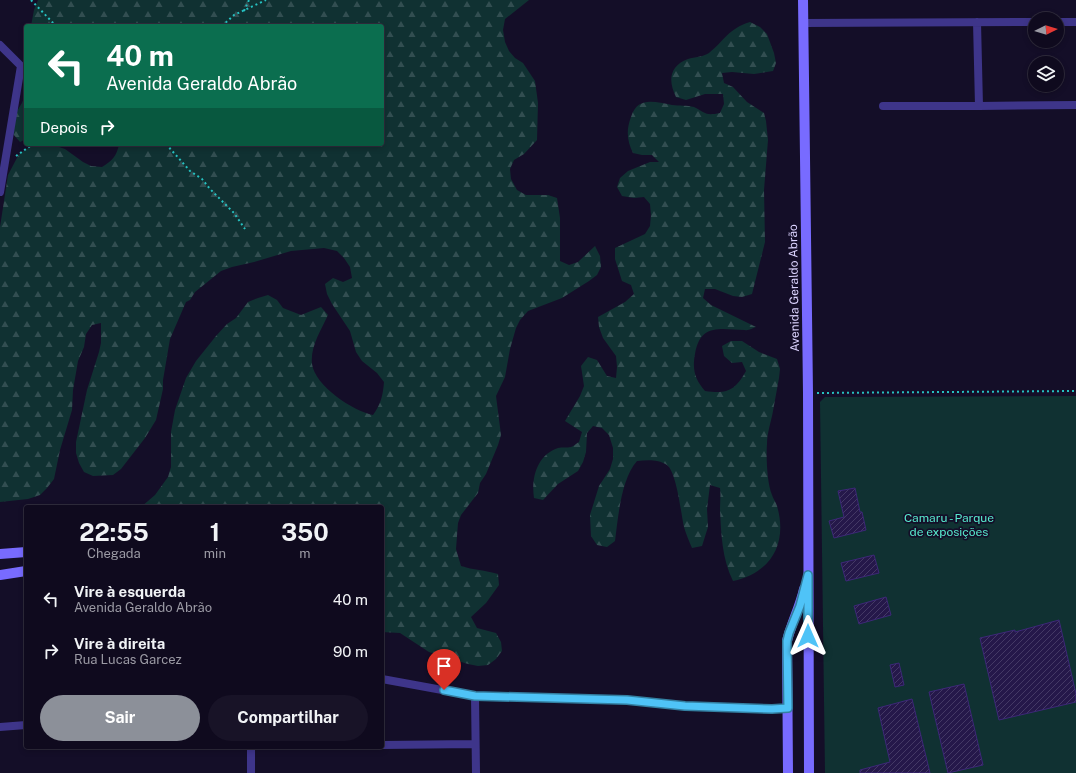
<!DOCTYPE html>
<html lang="pt">
<meta charset="utf-8">
<style>
:root{--surface:#0f0a1e;--page:#181327;--text:#f1f3f6;--muted:#9b9aa4;--line:#2f2b3c;--accent:#8c9099}
body{margin:0;font-family:"Public Sans",sans-serif;background:var(--page);color:var(--text);height:100vh;display:flex;flex-direction:column;font-size:15px;white-space:nowrap}
*{box-sizing:border-box;margin:0}
p{font-size:13px;color:var(--muted)}
.icon{flex:none;width:22px;height:22px;fill:none;stroke:currentColor;stroke-width:2;stroke-linecap:round;stroke-linejoin:round}
.map{position:relative;flex:1;overflow:hidden}
.details{position:absolute;left:24px;top:505px;width:360px;height:244px;display:flex;flex-direction:column;background:var(--surface);border-radius:4px;box-shadow:0 2px 6px #0003,0 0 0 1px var(--line)}
.details>*{flex:none}
.guide{position:absolute;left:24px;top:24px;width:360px;height:122px;border-radius:4px;box-shadow:0 2px 6px #0003,0 0 0 1px var(--line);background:#0b6e4f;color:#fff;overflow:hidden}
.needle{width:26px;rotate:85deg}
.tools{position:absolute;left:1028px;top:12px;display:grid;gap:8px}
.tools a{display:grid;place-items:center;width:36px;height:36px;border-radius:50%;background:var(--surface);box-shadow:0 2px 6px #0003,0 0 0 1px var(--line);font-size:20px}
.pin{position:absolute;display:grid;place-items:center;width:34px;height:34px;color:#fff;margin:-41px -17px;border-radius:50% 50% 50% 0;rotate:-45deg;box-shadow:0 0 4px #0007}
.pin .icon{rotate:45deg}
.me{position:absolute;width:44px;margin:-22px;rotate:0deg;stroke-linejoin:round;filter:drop-shadow(0 0 3px #0008)}
.turn{display:flex;align-items:center;gap:14px;height:84px;padding:0 16px;font-size:18px}
.turn .icon{width:52px;height:52px;stroke-width:2.5}
.turn b{display:block;font-size:28px;line-height:34px}
.then{display:flex;align-items:center;height:38px;padding:0 16px;background:#0003;gap:8px;font-size:15px}
.eta{display:flex;justify-content:space-evenly;align-items:center;height:68px;text-align:center}
.eta b{font-size:24px;font-weight:700;line-height:28px}
.action{display:flex;gap:8px;margin-top:auto;padding:8px 16px}
.action a{flex:1;height:46px;border-radius:24px;background:var(--accent);color:#fff;font-size:16px;font-weight:700;line-height:46px;text-align:center}
.action a+a{background:var(--page);color:var(--text)}
ul{padding:0;list-style:none}
li{display:flex;align-items:center;gap:12px;height:52px;padding:0 16px}
li div{flex:1}
li b{display:block;font-size:15px}
li em{font-style:normal}
.map>svg:first-child{display:block}
.forest{fill:url(#forest-firs)}
.green{fill:#103132}
.building{fill:url(#building-hatch);stroke:#3d2878}
.lines{fill:none;stroke-linecap:round;stroke-linejoin:round}
.path{stroke:#26c1c1;stroke-width:2;stroke-dasharray:2 3;stroke-linecap:butt}
.street{stroke:#3e358a;stroke-width:8}
.secondary{stroke:#786bff;stroke-width:10}
.route-casing{stroke:#337fa1;stroke-width:10}
.route{stroke:#4fc3f7;stroke-width:7}
.labels{text-anchor:middle;dominant-baseline:central;stroke-width:3.5;stroke-linejoin:round;paint-order:stroke}
.street-label{font-size:12px;fill:#dcd4ff;stroke:#140e28}
.park-label{font-size:12px;fill:#57e9cd;stroke:#140e28}
</style>
<div class="map">
<svg width="1076" height="773" viewBox="0 0 1076 773">
<defs>
<pattern id="forest-firs" width="22" height="20" patternUnits="userSpaceOnUse"><rect width="22" height="20" fill="#103132"/><path d="M5 1l3.5 6h-7zM16 11l3.5 6h-7z" fill="#324e51"/></pattern>
<pattern id="building-hatch" width="6" height="6" patternUnits="userSpaceOnUse"><rect width="6" height="6" fill="#25184a"/><path d="M-1 1l2-2M0 6l6-6M5 7l2-2" fill="none" stroke="#443965"/></pattern>
</defs>
<rect width="100%" height="100%" fill="#140e28"/>
<path class="forest" d="M38 0H529L505 19 503 30 505 42 509 51 515 58 523 63 535 81 538 103 537 140 524 154 514 160 510 169 511 179 517 190 526 195H548L557 198 560 218V261L569 265 578 262 595 246 600 256 601 267 597 275 589 281 562 298 528 311 520 320 516 328 510 349 505 377 496 396 501 435 498 445 486 474 480 483 478 493 461 515 458 523 456 549 461 566C473 570 485 570 498 574L499 585 486 603 471 617 477 628 496 633 501 642 502 651 496 659 488 665 478 666 468 664 429 652 400 633 382 632V507H141L155 495 168 477 171 467V432L175 410 186 378 196 361 216 336 227 324 236 318 248 302 258 298 268 295 277 300 283 308 301 315 321 307 328 315C321 330 310 347 312 364 315 386 353 411 373 415 381 404 383 395 384 382L377 373 362 361 356 352 350 331 332 304 327 294 325 284 333 278 343 282 352 278 350 267 344 258 337 251 324 248 291 251 254 262 232 267 221 271 195 292 190 300 186 302 170 339 163 380V389L156 420 145 438 121 469 113 475 93 476 84 472 79 463 76 453V442L87 390 99 352 101 343V323L92 325 86 334 84 347 78 361 73 390 72 410 60 450 54 479 47 488 40 495 28 499 0 502V227L8 175 19 154 34 144H50L65 149 83 162 91 166 102 167C112 161 117 156 119 144H382V26H31L34 10Z
M750 22 760 27 767 34 774 53 776 63 773 71 754 74 732 72 722 73 724 83 733 87 747 102 764 113 766 121 768 140 764 190 765 242 752 294 742 297 733 296 715 289H705L703 298 711 305 756 327C753 328 748 331 745 330 720 329 700 323 695 354 692 370 695 379 705 391 727 394 735 391 746 371L742 362 732 363 724 356 722 346 731 341H742L759 352 777 359 780 369 779 378C777 389 775 400 773 411 771 422 767 433 767 444 766 457 767 483 772 495 773 499 776 502 777 506 788 543 771 573 733 581 722 559 721 533 720 509 720 502 721 495 720 488L710 485 707 509 708 527 702 546 692 548C689 541 686 534 684 527 681 514 677 473 667 465 658 459 647 460 637 461 621 479 618 518 615 541L607 547 597 545 591 536 590 515 599 486 610 469 613 459V448L609 435 602 428 593 426 587 433 586 452 583 462 578 471 558 484 543 500 534 498C531 478 537 455 558 448 562 447 567 448 571 447 574 446 577 443 579 442L582 432 565 421 580 396 584 386 581 366 588 357 597 360 607 376 616 378 617 367 616 356 603 338 599 327 598 317 625 302 634 294 631 285 622 281 615 259V248L645 234 650 226 651 215 650 204 644 197 634 198 622 196 617 187 620 178 628 171 650 162H659L652 155H642L633 153C627 141 626 130 631 117 638 96 654 102 672 105 679 106 687 105 694 107 706 113 705 116 720 113L724 104 723 94H705L686 100 676 97C668 81 669 66 688 59 695 57 703 57 709 53 725 40 728 29 750 22Z
M26 92V139L20 142 13 134 15 114 22 103Z"/>
<path class="green" d="M1076 396V773H825L820 402 825 397Z"/>
<path class="building" d="M855 488 860 512H862L866 530 834 538 829 521 844 517 838 491Z
M874 555 879 573 846 581 841 563Z
M886 597 891 615 859 624 854 606Z
M1059 620 1076 694V702L999 720 980 638 1015 630V632Z
M899 663 904 685 895 687 890 665Z
M964 684 983 765 948 773 929 692Z
M912 699 930 773H860V770L890 762 878 708Z"/>
<g class="lines">
<path class="path" d="M31 0 56 26
M244 11 249 0
M222 26 234 15 266 0
M166 144 190 171 202 179 210 189 234 213 245 229
M16 156 33 144
M817 393 1076 391"/>
<path class="street" d="M977 22 979 106 1076 105
M1057 22H1076
M803 23 1035 22
M0 45 21 66 0 192
M883 106H979
M382 679 475 696 627 700 685 706 772 709 788 708
M475 696 476 773
M0 727 26 725
M382 745 475 744
M251 747V773"/>
<path class="secondary" d="M803 0 808 393 809 773
M0 554 26 552
M0 575 26 571
M788 773 787 641C791 624 800 607 804 589"/>
</g>
<g class="lines">
<defs>
<path id="route" d="M444 690 475 696 627 700 685 706 772 709 788 708 787 641 789 633 800 606 808 575V636"/>
</defs>
<use href="#route" class="route-casing"/>
<use href="#route" class="route"/>
</g>
<g class="labels">
<g class="street-label">
<text transform="translate(794 288) rotate(-91)">Avenida Geraldo Abrão</text>
</g>
<g class="park-label">
<text x="949" y="518">Camaru - Parque<tspan x="949" dy="14">de exposições</tspan></text>
</g>
</g>
</svg>
<div class="tools">
<a><svg class="needle" viewBox="-14 -14 28 28"><path d="M0-13l5 13h-10z" fill="#e53935"/><path d="M0 13l5-13h-10z" fill="#9b9aa4"/></svg></a>
<a><svg class="icon" aria-label="layers" viewBox="0 0 24 24"><path d="M12 4l9 5-9 5-9-5zM3 14l9 5 9-5"/></svg></a>
</div>
<div class="pin" style="left:444px;top:690px;background:#d93025"><svg class="icon" aria-label="arrive" viewBox="0 0 24 24"><path d="M6 21V4h12l-3 4 3 4H6"/></svg></div>
<svg class="me" style="left:808px;top:636px" viewBox="-20 -20 40 40"><path d="M0-17L14 15 0 8-14 15z" fill="#4fc3f7" stroke="#fff" stroke-width="4"/></svg>
<div class="guide">
<div class="turn"><svg class="icon" aria-label="left" viewBox="0 0 24 24"><path d="M17 20v-9H6M10 6l-5 5 5 5"/></svg><div><b>40 m</b>Avenida Geraldo Abrão</div></div>
<div class="then">Depois<svg class="icon" aria-label="right" viewBox="0 0 24 24"><path d="M7 20v-9h11M14 6l5 5-5 5"/></svg></div>
</div>
<section class="details">
<div class="eta">
<div><b>22:55</b><p>Chegada</p></div>
<div><b>1</b><p>min</p></div>
<div><b>350</b><p>m</p></div>
</div>
<ul>
<li><svg class="icon" aria-label="left" viewBox="0 0 24 24"><path d="M17 20v-9H6M10 6l-5 5 5 5"/></svg><div><b>Vire à esquerda</b><p>Avenida Geraldo Abrão</p></div><em>40 m</em></li>
<li><svg class="icon" aria-label="right" viewBox="0 0 24 24"><path d="M7 20v-9h11M14 6l5 5-5 5"/></svg><div><b>Vire à direita</b><p>Rua Lucas Garcez</p></div><em>90 m</em></li>
</ul>
<div class="action"><a>Sair</a><a>Compartilhar</a></div>
</section>
</div>
